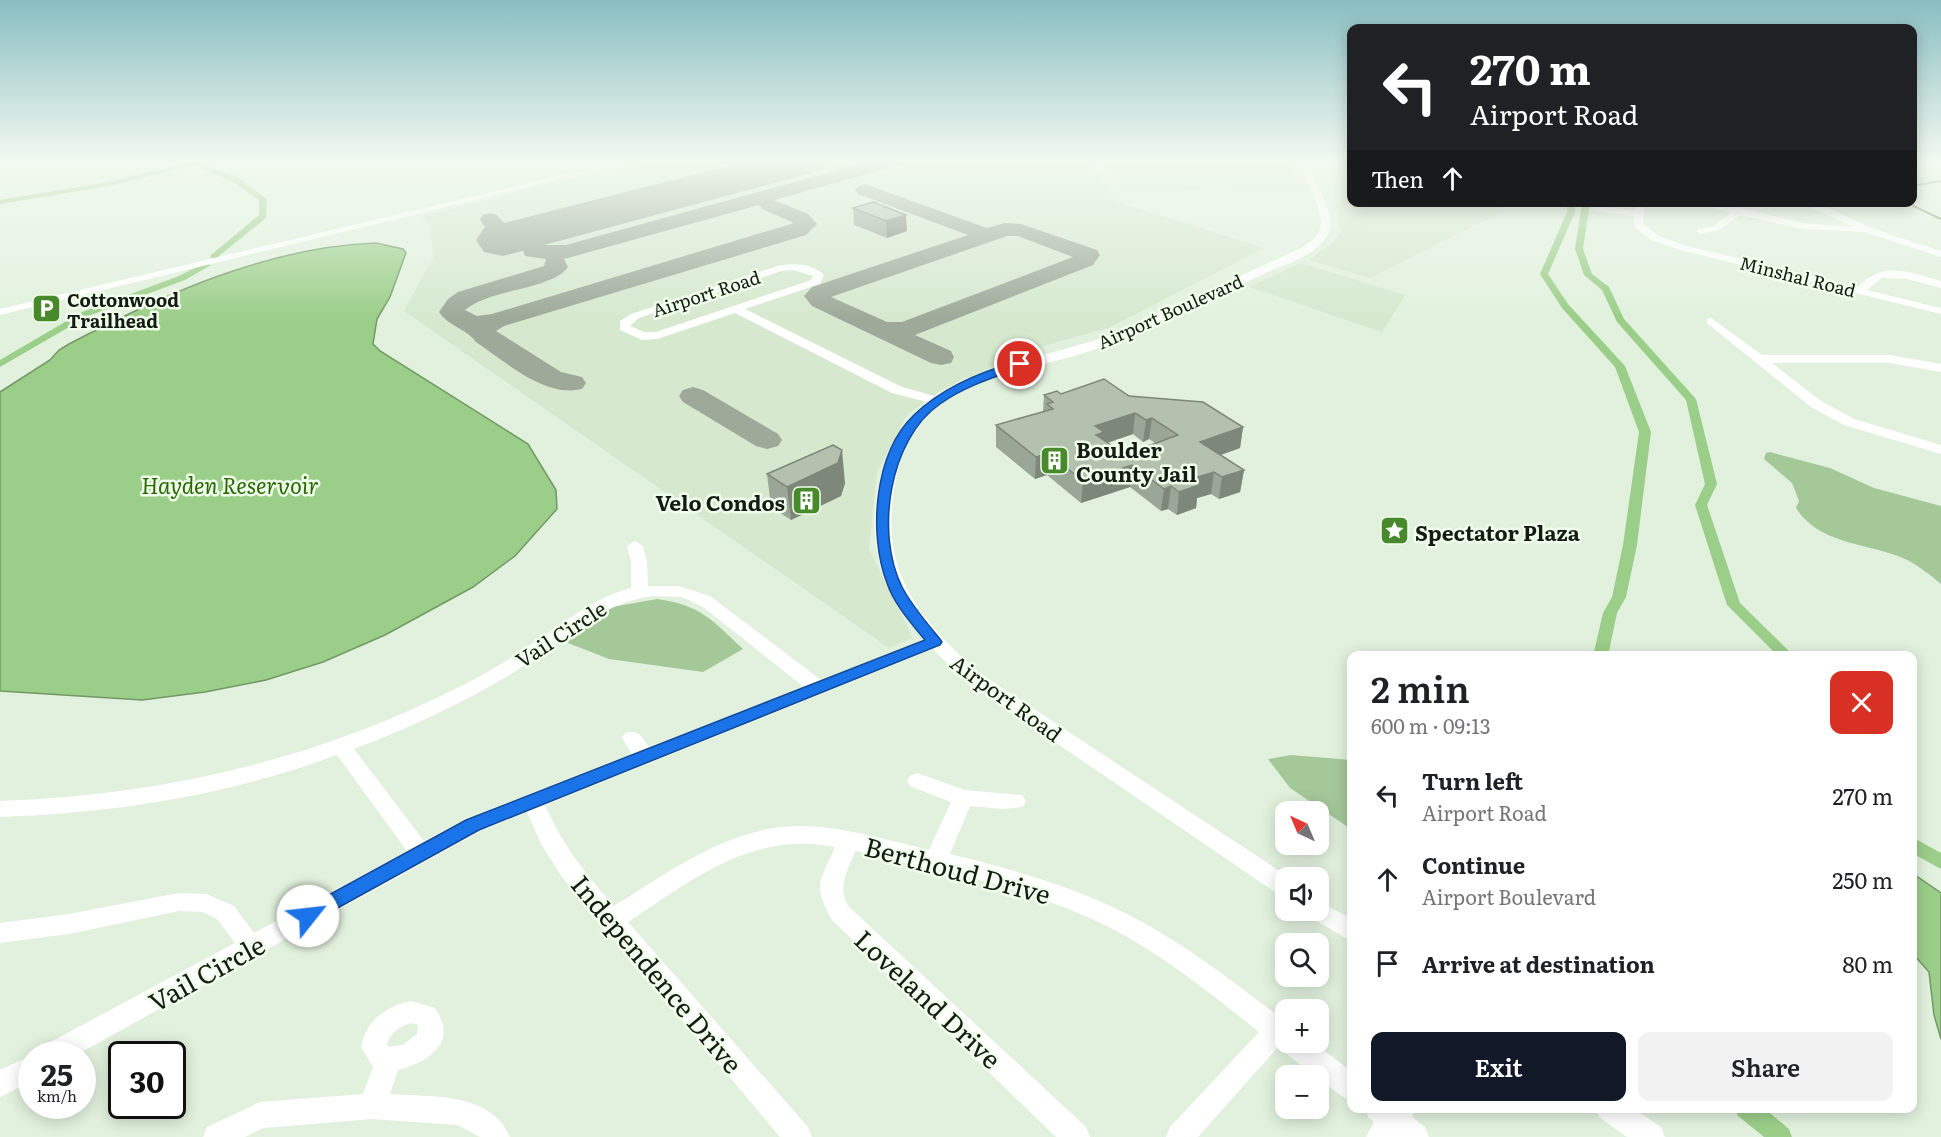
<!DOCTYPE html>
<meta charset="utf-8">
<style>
:root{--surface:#fff;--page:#f2f2f2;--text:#202124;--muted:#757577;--accent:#111827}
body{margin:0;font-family:Literata,serif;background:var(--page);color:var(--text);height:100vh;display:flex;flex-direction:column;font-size:22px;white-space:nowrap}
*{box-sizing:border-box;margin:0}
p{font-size:20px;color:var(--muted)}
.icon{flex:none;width:33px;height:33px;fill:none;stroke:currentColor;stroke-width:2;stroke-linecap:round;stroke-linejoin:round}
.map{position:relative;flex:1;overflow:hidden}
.side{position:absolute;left:1347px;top:651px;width:570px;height:462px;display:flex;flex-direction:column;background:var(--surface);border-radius:12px;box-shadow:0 3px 15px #0003}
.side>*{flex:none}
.top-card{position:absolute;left:1347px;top:24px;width:570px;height:183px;border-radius:12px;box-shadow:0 3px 15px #0003;background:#202124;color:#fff;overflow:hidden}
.needle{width:39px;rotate:316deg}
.buttons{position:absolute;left:1275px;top:801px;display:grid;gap:12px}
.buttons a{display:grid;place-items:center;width:54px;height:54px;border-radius:12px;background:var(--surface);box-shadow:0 3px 15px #0003;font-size:30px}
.speed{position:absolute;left:18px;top:1041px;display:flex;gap:12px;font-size:30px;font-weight:700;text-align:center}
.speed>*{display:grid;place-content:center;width:78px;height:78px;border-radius:50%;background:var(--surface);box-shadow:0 3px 15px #0003;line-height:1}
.speed small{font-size:15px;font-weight:400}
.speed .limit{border:3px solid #111;border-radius:9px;background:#fff;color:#111}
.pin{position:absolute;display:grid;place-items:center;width:51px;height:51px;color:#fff;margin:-26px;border:3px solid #fff;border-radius:50%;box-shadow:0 2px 6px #0007}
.me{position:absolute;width:66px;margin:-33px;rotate:61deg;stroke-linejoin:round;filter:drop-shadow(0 0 4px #0008)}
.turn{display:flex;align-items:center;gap:21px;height:126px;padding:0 24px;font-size:27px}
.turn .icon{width:78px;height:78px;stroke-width:2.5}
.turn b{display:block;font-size:42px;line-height:51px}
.then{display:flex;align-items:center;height:57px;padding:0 24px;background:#0003;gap:12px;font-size:22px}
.round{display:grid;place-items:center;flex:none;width:63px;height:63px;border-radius:12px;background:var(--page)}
.head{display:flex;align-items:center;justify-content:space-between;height:102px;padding:0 24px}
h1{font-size:36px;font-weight:600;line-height:45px}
.primary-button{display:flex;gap:12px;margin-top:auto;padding:12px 24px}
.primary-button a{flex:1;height:69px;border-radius:12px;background:var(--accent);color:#fff;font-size:24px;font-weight:600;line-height:69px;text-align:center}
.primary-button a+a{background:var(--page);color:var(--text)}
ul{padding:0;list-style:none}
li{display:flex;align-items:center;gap:18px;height:84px;padding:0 24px}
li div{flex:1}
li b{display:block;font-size:22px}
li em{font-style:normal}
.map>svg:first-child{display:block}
.built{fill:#d6e9cf}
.green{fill:#a5c899}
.water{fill:#9bce89;stroke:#739866;stroke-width:1.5}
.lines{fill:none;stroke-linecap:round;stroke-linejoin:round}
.stream{stroke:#739866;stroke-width:2}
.canal{fill:#9bce89;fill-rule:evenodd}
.taxiway{fill:#9ea99a;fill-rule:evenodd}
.runway{fill:#9ea99a;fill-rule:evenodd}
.minor{fill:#fff;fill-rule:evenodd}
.wall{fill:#9aa696;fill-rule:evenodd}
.shaded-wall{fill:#7d877a}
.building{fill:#b3c1ae;stroke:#7d877a;stroke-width:1.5;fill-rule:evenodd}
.route{fill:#1a73e8;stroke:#114b97;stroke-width:1.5}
.labels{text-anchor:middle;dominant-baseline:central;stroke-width:5;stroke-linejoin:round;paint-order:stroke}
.far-street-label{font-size:18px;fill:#151a13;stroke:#f0ffeb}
.far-poi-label{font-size:18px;font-weight:bold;fill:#151a13;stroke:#f0ffeb;text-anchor:start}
.poi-label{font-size:21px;font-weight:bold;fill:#151a13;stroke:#f0ffeb;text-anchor:start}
.street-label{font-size:21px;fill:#151a13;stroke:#f0ffeb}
.water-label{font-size:22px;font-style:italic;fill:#296802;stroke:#f0ffeb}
.near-street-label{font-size:26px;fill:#151a13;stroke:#f0ffeb}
</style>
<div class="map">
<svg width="1941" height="1137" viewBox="0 0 1941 1137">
<rect width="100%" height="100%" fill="#e2f1de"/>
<path class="built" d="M652 160H1087L1118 202 1264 248 1108 328 1029 350 940 391 907 415 877 472 869 549 913 638 889 648 404 311 433 258 431 228 422 216Z
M1102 160H1289L1302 193 1123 188Z
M1351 200 1352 202 1475 203 1507 210 1370 278 1309 260 1332 243 1341 232 1338 215 1332 201Z
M1301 263 1405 295 1382 332 1249 287Z"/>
<path class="green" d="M1770 452 1830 468 1874 488 1941 506V584C1928 573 1914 562 1898 556 1863 543 1818 543 1796 508L1799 501 1792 483 1764 459 1766 453Z
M657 599C701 605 712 620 743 649L703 672 609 659 563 641 612 607Z
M1291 755 1351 760V829L1290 788 1268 759Z"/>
<path class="water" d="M376 243 403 249 406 253 390 297 377 319 373 344 380 351 528 444 556 490 557 509 515 556 473 587 385 635 323 662 266 680 205 692 142 700 0 691V392L50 360 59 350 69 344C164 294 268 247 376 243Z
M1912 873 1941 893V1039L1934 1015 1929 972 1913 954Z"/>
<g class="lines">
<path class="stream" d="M1912 186 1941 181
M1905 202 1941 219"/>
<path class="canal" d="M195 161 237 177 267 199 266 218 214 260 210 257 211 255 259 215V200L231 181 194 165 109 186 0 204V200L109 182Z
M1567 202H1575V212L1548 274 1568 304 1625 366 1651 432 1637 545 1626 597 1617 613 1608 656H1593L1603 613 1612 597 1623 545 1639 432 1615 367 1562 308 1540 274 1567 212Z
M1582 202H1590L1583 249 1592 274 1609 287 1624 319 1696 399 1717 484 1707 505 1740 603 1794 656H1778L1727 605 1695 505 1705 484 1686 400 1617 322 1602 290 1584 275 1575 249Z
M204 263 211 265 185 280 88 316 0 367V360L82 312 179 276Z
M1912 837 1941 853V869L1912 853Z
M1735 1108H1764L1789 1129 1792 1137H1764L1738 1116Z"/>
<path class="taxiway" d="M874 160H905L903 164 774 200 808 214 817 224 806 235 504 326 496 331 561 372 582 377 586 383 582 389C544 398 505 361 476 342 467 329 448 326 439 312L448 299 458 292 544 266 546 259 525 256 523 250C505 250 487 234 480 219L483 215 490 213 497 215C506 228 527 235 530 245H566ZM759 205 762 209 794 223 492 314 477 316 465 310C492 288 552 290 568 267L564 259Z
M865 184 987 228 1005 223 1021 224 1097 250 1100 255 1093 265 915 335 951 351 954 357 951 363 941 365 931 363 812 306 804 296 812 287 968 235 858 194 855 190 858 186ZM1007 236H1018L1073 257 902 322H887L831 297Z
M693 387 703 390 778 434 782 440 778 446 767 449 756 446 683 402 679 396 683 390Z"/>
<path class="runway" d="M751 160H830L823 170 503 256 484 252 476 240 484 228Z"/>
<path class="minor" d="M625 160H641L0 315V309Z
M1295 160H1303C1312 177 1336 213 1329 232 1319 256 1282 265 1261 275 1213 297 1166 323 1117 342 1016 381 905 367 892 506 885 580 926 625 978 672L1290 878H1286V896L1278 894 964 680 933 649 545 805C563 846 585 873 614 906 670 871 729 827 798 826 842 826 887 840 929 850L951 802 910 786 907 781 910 776 917 773 965 790 1022 795 1026 801 1022 807 1002 809 970 806 950 854C1012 869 1074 887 1131 916 1187 945 1236 984 1286 1022V1042H1313L1352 1072V1101L1343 1097 1318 1078V1076H1315L1278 1047 1198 1137H1166L1170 1127 1259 1032C1212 995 1166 957 1113 929 1032 888 943 871 855 851 848 870 837 886 848 906L1086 1127 1090 1137H1056L832 920C812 884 820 882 835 847 752 831 693 879 628 922L808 1127 812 1137H780L562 877 541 844 527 812 481 831 78 1054H41L45 1045 235 943 218 920 203 912 179 911 69 934 0 943V923L69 914 179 893 206 894 234 906 254 933 407 851 337 755C229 795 115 813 0 817V801C161 795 316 760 459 687 483 675 507 661 529 646 563 624 592 598 631 588V561L627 546 635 541 643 546 647 561 648 586H678L710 596 821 680 924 640C908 620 891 599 883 574 863 516 879 443 927 402L892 393 735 313 657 339 642 340 620 330V321L631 314 777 266C793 263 813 263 824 275L820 284 745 309 902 387 934 396 962 380 990 370 1107 337 1301 248C1307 244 1315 239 1319 232 1327 213 1304 177 1295 160ZM793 270 813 276 811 280 656 332H644L630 326 639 318 782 271ZM652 596 682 597 703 607 804 687 649 747C642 737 639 729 625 733L622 738 632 754 465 819 424 841 354 749C409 728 463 703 514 672 559 645 598 603 652 596Z
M1635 202H1645L1643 224 1659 236 1687 246 1858 287C1883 260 1909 272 1941 281V288L1907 279 1882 278 1867 290 1941 308V314L1680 250 1651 240 1635 227 1634 216 1595 211 1590 208 1595 205 1635 211Z
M1697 202H1714L1803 223 1853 227 1800 202C1827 202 1845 218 1870 227 1893 236 1917 243 1941 251V257L1864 232 1803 229 1740 215 1719 230 1701 234 1696 231 1698 229 1713 226 1731 213Z
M1711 318 1762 355H1890L1941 364V372L1890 363H1772L1821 401 1854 419 1941 445V454L1844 425 1811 407 1707 323V319Z
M1318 901 1352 919V942L1310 917 1307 910H1318Z
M411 1001 435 1008C438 1013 442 1020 443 1026 448 1051 418 1065 398 1070L390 1094C431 1097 491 1092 510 1137H480L458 1125 372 1119 263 1128 245 1137H203L207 1127 260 1102 363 1094 373 1067 361 1047C367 1019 385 1007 411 1001ZM411 1023 418 1025 417 1034 403 1045 389 1047 387 1044C390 1033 400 1026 411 1023Z
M32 1055V1081L0 1097V1070Z
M1365 1108H1415L1412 1117 1425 1127 1429 1137H1366L1374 1122 1368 1117Z
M1596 1108H1633L1661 1127 1665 1137H1627L1599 1117Z"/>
</g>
<path class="wall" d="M873 202 907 231 887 238 854 225 853 208Z
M1061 394 1129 396 1243 427 1240 448 1221 455 1244 470 1240 492 1219 499 1211 494 1197 498 1196 508 1177 515 1168 509 1161 511 1130 487 1081 503 1047 475 1035 479 996 447V425L1043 412 1044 395ZM1133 434 1143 442 1149 439 1155 443 1148 446 1147 455 1133 460 1108 443Z
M767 474 845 483 841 496 791 520 771 507Z"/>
<path class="shaded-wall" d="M906 215 907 231 887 238 886 221Z
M1135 413 1133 434 1103 444 1095 456V426Z
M1152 418 1149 439 1143 442 1146 420Z
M1243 427 1240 448 1197 463 1200 442Z
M842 450 845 483 841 496 791 520 787 487Z
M1048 453 1047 475 1035 479 1036 457Z
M1132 465 1130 487 1081 503 1083 481Z
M1244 470 1240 492 1219 499 1222 477Z
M1214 472 1211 494 1197 498 1196 508 1177 515 1179 492 1191 479Z
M1171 486 1168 509 1161 511 1164 489Z"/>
<path class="building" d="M873 202 906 215 886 221 853 208Z
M1104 379 1129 396 1203 402 1243 427 1200 442 1244 470 1222 477 1214 472 1191 479 1199 485 1179 492 1171 486 1164 489 1132 465 1083 481 1048 453 1036 457 996 425 1053 409 1047 404 1053 402 1044 395 1057 391 1061 394ZM1135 413 1146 420 1152 418 1178 435 1148 446 1156 451 1133 460 1096 435 1104 432 1095 426Z
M833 445 842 450 838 463 787 487 767 474Z"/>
<linearGradient id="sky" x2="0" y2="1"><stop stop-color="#89bec2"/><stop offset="0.5" stop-color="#f2f9f0"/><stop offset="1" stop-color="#f2f9f0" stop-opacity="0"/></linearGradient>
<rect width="1941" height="319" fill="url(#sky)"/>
<path class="route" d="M1020 361 1025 364 1023 367C995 377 965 386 940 404 889 439 875 533 902 587 912 606 926 622 940 639L942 642 940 645 479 830 314 921 308 924 301 921 298 916 301 910 466 820 925 640C911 623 894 604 887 583 868 534 874 453 914 415 942 388 982 371 1020 361Z"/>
<defs>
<symbol id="parking-square" viewBox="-11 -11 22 22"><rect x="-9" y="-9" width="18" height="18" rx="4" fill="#47892b" stroke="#f0ffeb"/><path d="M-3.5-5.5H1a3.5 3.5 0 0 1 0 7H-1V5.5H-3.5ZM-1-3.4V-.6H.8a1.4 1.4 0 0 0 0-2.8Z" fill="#fff"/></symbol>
<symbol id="building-square" viewBox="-11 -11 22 22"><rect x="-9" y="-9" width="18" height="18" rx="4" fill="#47892b" stroke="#f0ffeb"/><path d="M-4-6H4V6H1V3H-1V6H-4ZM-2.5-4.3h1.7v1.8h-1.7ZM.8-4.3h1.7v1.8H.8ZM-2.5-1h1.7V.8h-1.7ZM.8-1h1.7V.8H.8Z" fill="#fff"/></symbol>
<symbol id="sight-square" viewBox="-11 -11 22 22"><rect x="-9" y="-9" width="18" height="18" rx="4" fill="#47892b" stroke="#f0ffeb"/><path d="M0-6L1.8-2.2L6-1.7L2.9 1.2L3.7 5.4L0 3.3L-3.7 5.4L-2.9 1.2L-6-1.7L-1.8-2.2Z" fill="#fff"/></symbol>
</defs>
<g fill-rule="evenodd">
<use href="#parking-square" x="30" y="292" width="33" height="33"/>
<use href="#building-square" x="1038" y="444" width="33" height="33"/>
<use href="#building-square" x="790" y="484" width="33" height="33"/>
<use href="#sight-square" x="1378" y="514" width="33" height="33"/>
</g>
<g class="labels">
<g class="far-street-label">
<text transform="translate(1798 276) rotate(14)">Minshal Road</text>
<text transform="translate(706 293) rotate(-18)">Airport Road</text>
<text transform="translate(1170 311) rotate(-24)">Airport Boulevard</text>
</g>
<g class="far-poi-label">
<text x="67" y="299">Cottonwood<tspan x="67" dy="21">Trailhead</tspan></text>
</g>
<g class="poi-label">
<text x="1076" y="448">Boulder<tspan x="1076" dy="24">County Jail</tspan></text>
<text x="785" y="501" text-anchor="end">Velo Condos</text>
<text x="1415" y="531">Spectator Plaza</text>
</g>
<g class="street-label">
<text transform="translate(560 633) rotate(-33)">Vail Circle</text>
<text transform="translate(1007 697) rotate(36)">Airport Road</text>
</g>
<g class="water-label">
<text x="230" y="484">Hayden Reservoir</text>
</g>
<g class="near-street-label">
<text transform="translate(958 869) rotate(15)">Berthoud Drive</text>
<text transform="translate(206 972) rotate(-29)">Vail Circle</text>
<text transform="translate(658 973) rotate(50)">Independence Drive</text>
<text transform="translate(929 998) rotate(43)">Loveland Drive</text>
</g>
</g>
</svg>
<div class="buttons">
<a><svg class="needle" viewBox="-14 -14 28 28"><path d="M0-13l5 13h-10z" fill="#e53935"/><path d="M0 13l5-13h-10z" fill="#757577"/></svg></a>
<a><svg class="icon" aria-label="sound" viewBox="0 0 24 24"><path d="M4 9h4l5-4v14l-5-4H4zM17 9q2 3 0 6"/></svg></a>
<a><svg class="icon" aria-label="search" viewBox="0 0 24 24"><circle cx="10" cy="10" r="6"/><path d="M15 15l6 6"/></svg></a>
<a>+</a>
<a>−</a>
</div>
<div class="speed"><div>25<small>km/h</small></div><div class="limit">30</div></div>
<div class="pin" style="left:1020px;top:364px;background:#d93025"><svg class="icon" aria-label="arrive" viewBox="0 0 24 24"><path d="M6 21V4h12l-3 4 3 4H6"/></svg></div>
<svg class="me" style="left:308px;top:916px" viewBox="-20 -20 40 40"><circle r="19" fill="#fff"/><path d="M0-13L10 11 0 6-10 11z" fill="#1a73e8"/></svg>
<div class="top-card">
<div class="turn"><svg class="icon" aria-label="left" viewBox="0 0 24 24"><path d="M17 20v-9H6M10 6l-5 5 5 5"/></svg><div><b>270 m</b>Airport Road</div></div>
<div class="then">Then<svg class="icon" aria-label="ahead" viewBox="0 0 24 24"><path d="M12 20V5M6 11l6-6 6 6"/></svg></div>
</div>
<section class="side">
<div class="head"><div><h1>2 min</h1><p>600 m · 09:13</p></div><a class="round" style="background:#d93025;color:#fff"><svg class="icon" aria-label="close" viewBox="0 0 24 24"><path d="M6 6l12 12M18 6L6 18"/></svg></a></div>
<ul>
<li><svg class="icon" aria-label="left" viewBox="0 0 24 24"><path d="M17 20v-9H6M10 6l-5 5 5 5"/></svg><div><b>Turn left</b><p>Airport Road</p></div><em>270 m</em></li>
<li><svg class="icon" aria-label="ahead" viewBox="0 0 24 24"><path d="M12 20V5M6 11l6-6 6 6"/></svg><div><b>Continue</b><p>Airport Boulevard</p></div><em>250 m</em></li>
<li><svg class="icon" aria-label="arrive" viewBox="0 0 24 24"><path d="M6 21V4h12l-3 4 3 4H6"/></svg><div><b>Arrive at destination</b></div><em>80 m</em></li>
</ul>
<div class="primary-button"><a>Exit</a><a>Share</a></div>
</section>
</div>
